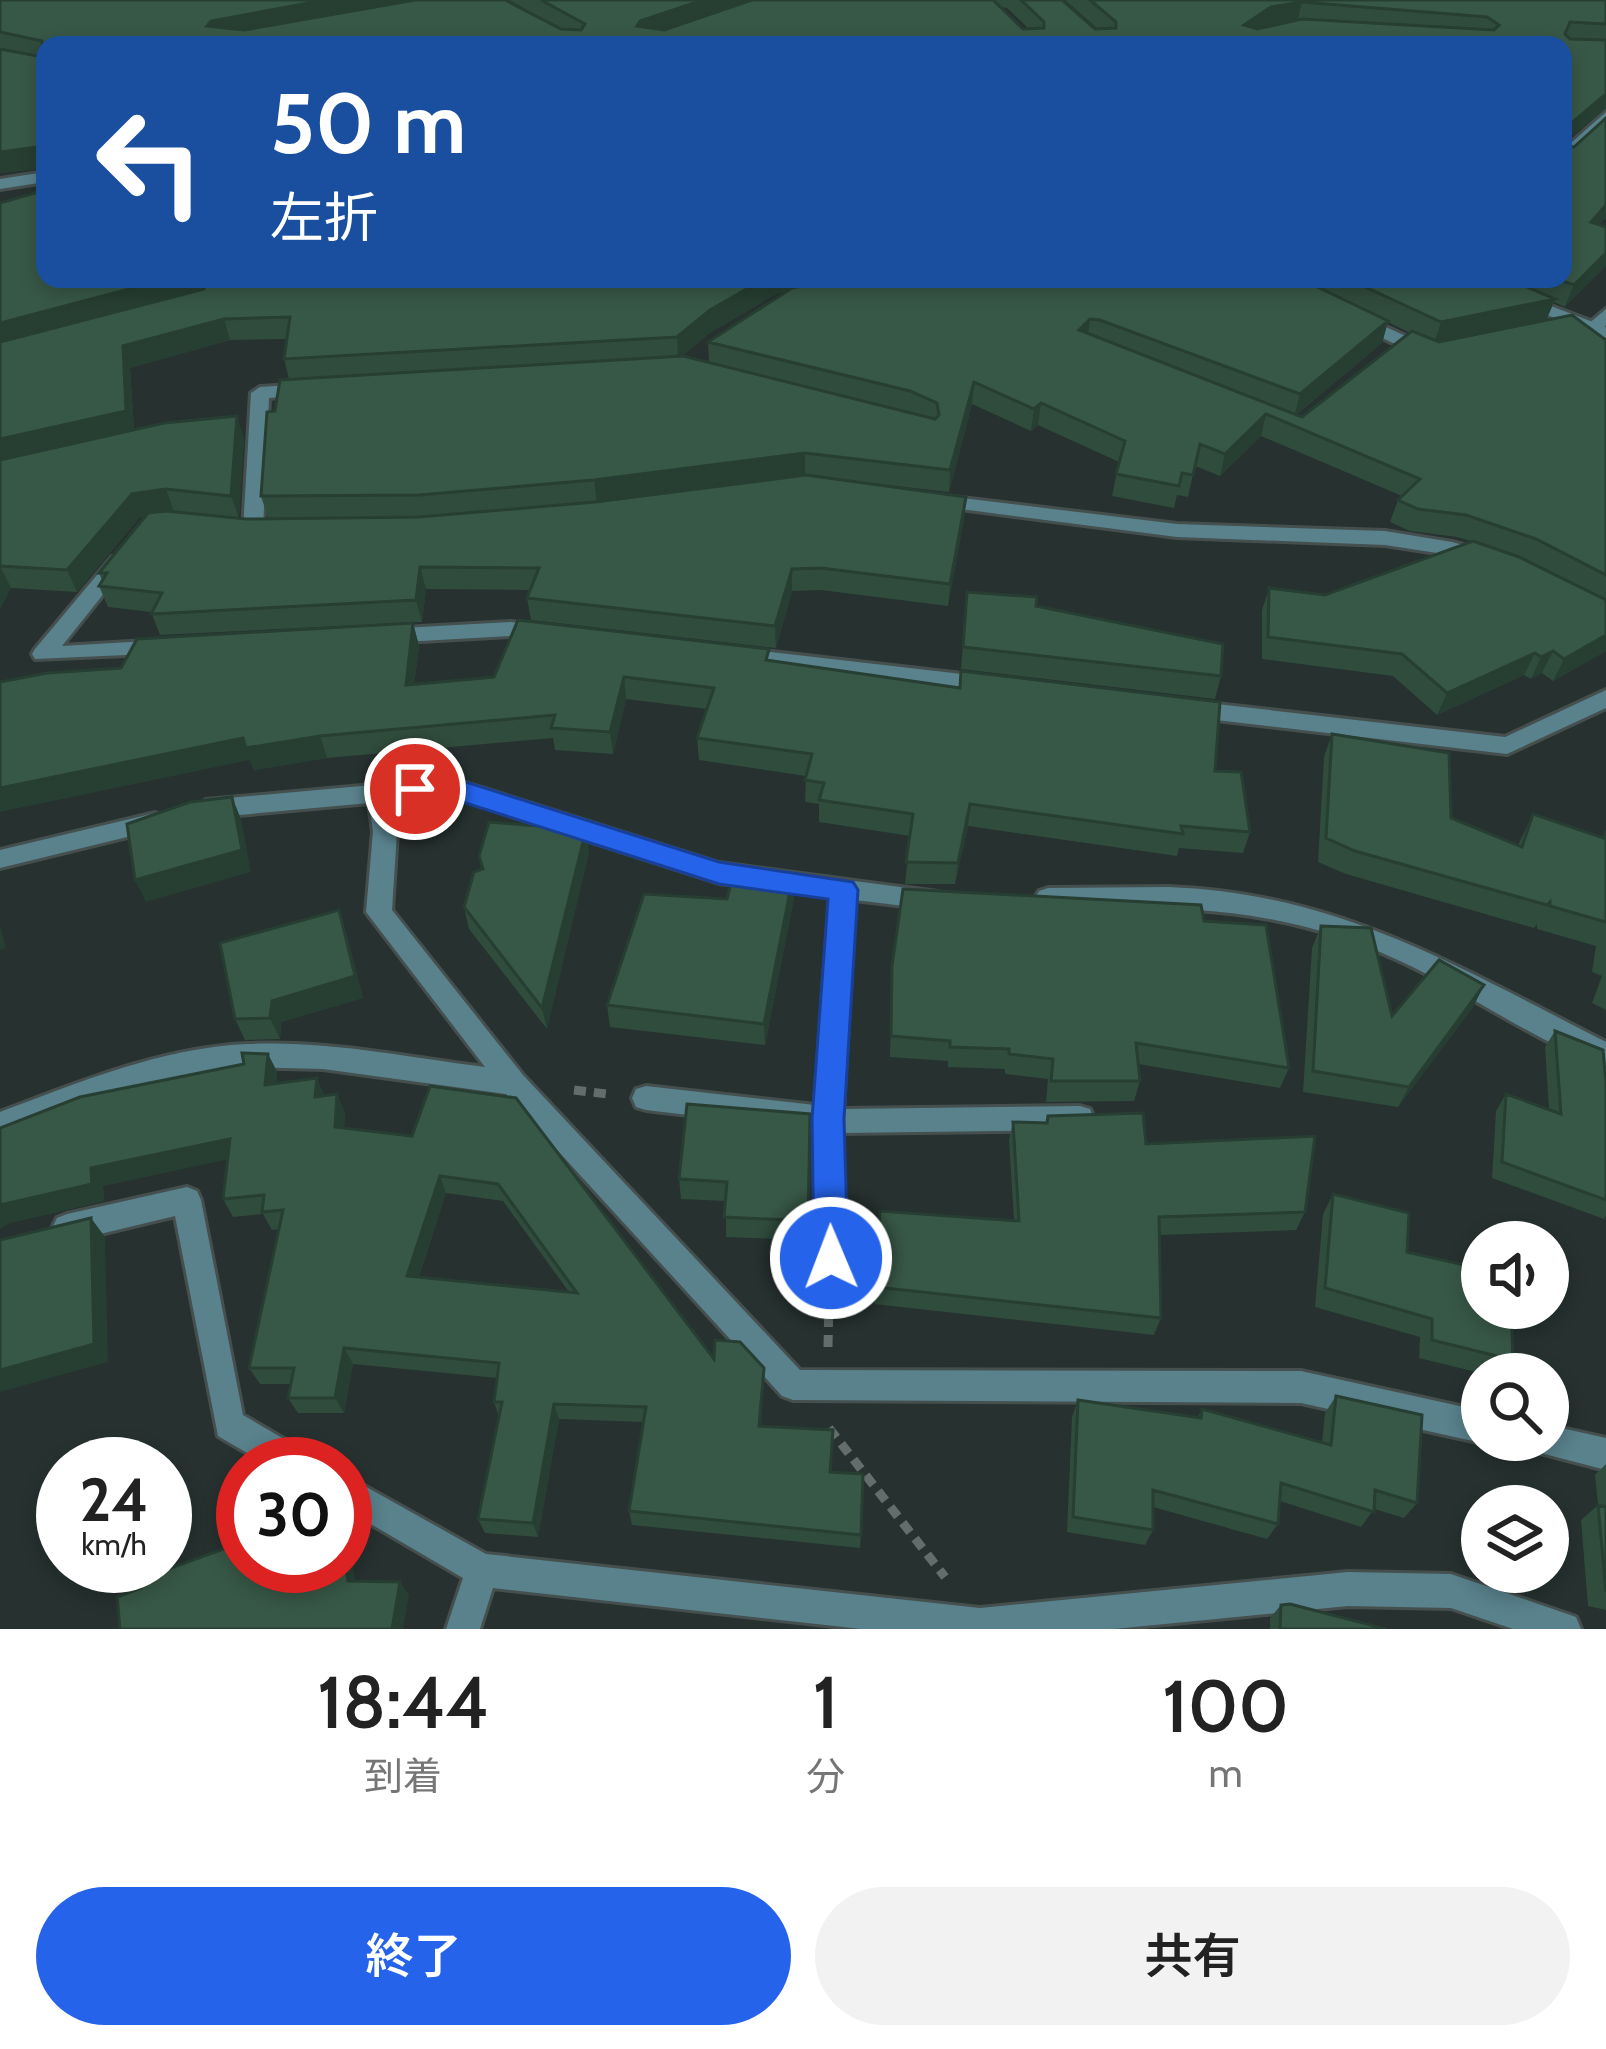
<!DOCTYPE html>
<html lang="ja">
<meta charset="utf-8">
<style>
:root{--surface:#fff;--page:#f2f2f2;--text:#222;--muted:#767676;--accent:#2563eb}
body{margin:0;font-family:Cabin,"Noto Sans JP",sans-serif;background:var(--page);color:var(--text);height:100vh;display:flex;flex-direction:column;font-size:45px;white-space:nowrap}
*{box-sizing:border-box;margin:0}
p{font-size:39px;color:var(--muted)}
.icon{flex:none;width:66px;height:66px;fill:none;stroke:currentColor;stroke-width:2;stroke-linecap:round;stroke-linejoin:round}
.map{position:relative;height:1629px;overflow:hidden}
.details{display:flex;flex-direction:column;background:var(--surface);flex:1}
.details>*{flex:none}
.top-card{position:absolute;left:36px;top:36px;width:1536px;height:252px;border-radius:24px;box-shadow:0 6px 18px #0003;background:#1a4fa0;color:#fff;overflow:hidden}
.fabs{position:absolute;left:1461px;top:1221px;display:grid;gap:24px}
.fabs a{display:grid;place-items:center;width:108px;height:108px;border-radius:50%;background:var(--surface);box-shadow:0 6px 18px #0003;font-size:60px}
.speed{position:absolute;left:36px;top:1437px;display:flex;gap:24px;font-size:60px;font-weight:700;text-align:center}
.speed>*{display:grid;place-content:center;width:156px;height:156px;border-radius:50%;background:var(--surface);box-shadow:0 6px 18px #0003;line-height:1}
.speed small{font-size:30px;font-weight:400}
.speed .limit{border:18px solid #d22;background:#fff;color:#111}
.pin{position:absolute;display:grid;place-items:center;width:102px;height:102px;color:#fff;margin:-51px;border:6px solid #fff;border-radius:50%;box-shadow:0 3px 12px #0007}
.me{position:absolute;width:132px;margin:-66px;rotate:359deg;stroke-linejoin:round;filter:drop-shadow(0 0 9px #0008)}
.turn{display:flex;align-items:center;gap:42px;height:252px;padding:0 36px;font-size:54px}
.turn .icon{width:156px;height:156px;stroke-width:2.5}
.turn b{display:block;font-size:84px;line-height:102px}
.eta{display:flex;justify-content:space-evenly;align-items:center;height:204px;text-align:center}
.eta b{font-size:72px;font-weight:600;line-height:84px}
.cta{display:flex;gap:24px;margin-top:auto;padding:24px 36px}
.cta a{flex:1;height:138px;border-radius:72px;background:var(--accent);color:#fff;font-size:48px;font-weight:600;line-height:138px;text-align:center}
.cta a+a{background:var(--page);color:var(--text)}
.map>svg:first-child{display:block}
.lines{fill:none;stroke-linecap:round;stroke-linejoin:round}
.lane-casing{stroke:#444f4e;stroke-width:6}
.street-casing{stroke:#444f4e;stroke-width:6}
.path{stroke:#636d6c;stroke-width:9;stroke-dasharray:12 8;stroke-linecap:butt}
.lane{fill:#59828d;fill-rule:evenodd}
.street{fill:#59828d;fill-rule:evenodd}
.wall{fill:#304c3d;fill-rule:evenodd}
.shaded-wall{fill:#273e32}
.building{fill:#385847;stroke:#273e32;stroke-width:3;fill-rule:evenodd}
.route{fill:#2563eb;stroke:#184099;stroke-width:3}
</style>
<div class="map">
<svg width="1606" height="1629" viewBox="0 0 1606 1629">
<rect width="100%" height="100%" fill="#263130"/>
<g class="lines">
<defs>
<path id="lane" d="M1606 112V125L1563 164V150Z
M1606 309V325L1599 333H1587V325Z"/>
<path id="street" d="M45 172V182L0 189V179Z
M1455 279H1480L1606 327V338Z
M1355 313 1432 348 1435 352 1426 357 1420 356 1349 322 1346 318Z
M306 384 315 390 313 394 269 398 263 530 253 536 246 535 243 530 251 393 260 387Z
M937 495 1177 524 1385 531 1452 542 1492 553 1495 558 1485 565 1450 555 1385 545 1177 537 930 505 927 501Z
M119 555 129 562 62 646 164 640 175 648 172 653 35 659 32 654 35 649 112 557Z
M511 622 541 626 552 633 541 640 511 636 385 643 374 636 385 629Z
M737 648 988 677 999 685 988 693 729 661 726 656 729 651Z
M1606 690V708L1507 754 1190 717 1179 709 1190 701 1505 737Z
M450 778 719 863 938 892 942 899 938 906 929 909 855 900 843 1109 1080 1106 1090 1109 1094 1118 1090 1127 1080 1130 842 1133 846 1258 842 1268 831 1272 820 1268 816 1258 814 1130 646 1110 636 1107 632 1098 636 1089 646 1086 815 1105 830 897 719 883 450 796 392 801 397 832 392 910 523 1075 800 1370 1301 1371 1482 1411V1440H1489L1482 1443 1301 1403 793 1400 782 1396 506 1094 323 1069 247 1067 157 1082 0 1137V1112C80 1082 161 1048 247 1044 327 1040 406 1057 485 1067L366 912 373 832 369 803 206 818 194 809 206 800Z
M155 813 164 816 167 822 164 828 0 868V850Z
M1168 887C1339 893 1458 967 1606 1042V1067C1536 1042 1469 993 1400 961 1276 904 1181 907 1048 908L1039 905 1035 898 1039 891 1048 888Z
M187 1187 197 1191 201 1200 243 1415 308 1453 313 1464H266L218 1436 175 1216 67 1242 57 1238 52 1228 57 1218 67 1214Z
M1548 1425 1606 1438V1470L1533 1451 1528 1440H1548Z
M345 1475 486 1554 980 1608 1348 1572 1451 1574 1576 1617 1581 1629H1513L1451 1608 1348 1606 1114 1629H861L493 1588 480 1629H446L463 1578 345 1509Z"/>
</defs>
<use href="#lane" class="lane-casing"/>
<use href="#street" class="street-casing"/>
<path class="path" d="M574 1090 607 1094
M828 1347 829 1296
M829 1428 945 1577"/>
<use href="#lane" class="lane"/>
<use href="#street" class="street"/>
</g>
<path class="wall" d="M0 0 561 29 509 0H1062L1095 29H1098L1065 0H1606V108L1567 140V146L1606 217 1599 225 1565 307 1554 302 1546 320 1606 340V651L1553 681 1542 673 1531 679 1524 675 1437 715 1393 676 1262 659V610L1269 588 1325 595 1471 541 1457 537 1410 531 1390 522 1398 500 1402 496 1261 436 1220 476 1195 466 1188 497 1177 495 1174 508 1112 496 1119 462 1038 425 1031 431 972 404 949 492 834 479 966 497 964 519 948 606 821 590 792 591 776 648 531 620 527 598 530 590 426 589 422 622 160 635 151 612 108 607 99 586 102 580 99 573 146 516 140 517 77 592 11 588 0 609V203L45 279H1563V45H45V168L0 173ZM1000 7 1007 8 1029 29H1023ZM786 291 708 342 709 362 682 356 711 332 778 293ZM1388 322 1410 333 1302 417 1296 415 1382 343ZM287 339 284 359 289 379 275 411 261 496 268 518H239L244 438 134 430 130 368 230 340Z
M967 592 1036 606 1221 676 1215 699 961 669Z
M413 623 419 646 414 685 769 661 1215 771 1250 832 1243 853 1179 848 1177 856 968 826 955 884H905L910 836 819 822V804L805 802 806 776 699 760 697 738 707 709 626 699 613 754 555 750 553 738 327 758 254 770 250 760 121 668Z
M1332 734 1451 818 1518 845 1533 814 1602 838 1606 830V1010L1592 1003 1602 976 1592 972 1596 946 1537 929V924L1534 928 1346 874 1318 862 1324 757Z
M589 852 547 1029 469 929 464 907Z
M794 898 765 1045 610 1027 607 1005 727 899Z
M1204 921 1289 1068 1280 1088 1138 1064 1140 1081 1134 1101 1046 1102 1048 1079 1005 1074V1069L948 1067V1061L890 1057 892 966Z
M1321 926 1392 1016 1484 985 1473 1007 1398 1107 1303 1092 1312 948Z
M346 932 363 998 281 1022 280 1039 245 1040 235 1019Z
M1555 1031 1606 1200V1216L1604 1219 1492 1178 1496 1111 1506 1094 1549 1110 1545 1047Z
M268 1054 277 1072 276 1084 324 1096 337 1094 345 1113 344 1128 412 1136 430 1086 714 1359 764 1368 761 1426 831 1472 861 1535 860 1548 632 1525 629 1511 644 1422 559 1419 538 1537 485 1533 478 1519 499 1417 494 1402 497 1378 353 1364 344 1413H298L288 1398 291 1384H260L249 1368 279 1229 272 1230 263 1214 233 1217 223 1199 227 1159 103 1186 104 1201 10 1223 0 1228V1128L244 1064ZM446 1193 503 1201 569 1292 419 1277Z
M810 1114 808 1240 726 1237V1201L681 1199 679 1179Z
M1013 1122 1146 1144 1305 1212 1296 1230 1159 1235 1161 1318 1154 1335 874 1304 880 1211 1014 1220 1009 1140Z
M1333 1194 1407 1252 1513 1360 1501 1374H1484L1419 1358 1420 1337 1315 1307 1323 1214Z
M1336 1396 1417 1503 1404 1518 1374 1509 1361 1527 1280 1501 1278 1524 1267 1539 1153 1507V1530L1145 1545 1067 1532 1072 1417 1078 1400 1198 1417 1202 1409 1322 1442 1325 1413Z
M1606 1464V1610L1588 1606 1581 1520 1598 1505 1595 1475Z
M1281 1605 1386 1629H1270V1618Z"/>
<path class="shaded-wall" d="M325 0H434L216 41 207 26 211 21Z
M703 0H760L642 41 637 26 640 21Z
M1302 2 1297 22 1241 44 1244 25 1271 7Z
M1606 94V108L1563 144 1568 126Z
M45 146V168L0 173V152Z
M1606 205V217L1582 243 1591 222Z
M1606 253V266L1565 307 1574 285Z
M167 279H199L203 293 0 347V323Z
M764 279H848L778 293 711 332 678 359 677 337 710 310Z
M1555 299 1546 321 1434 343 1441 322Z
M224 319 230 340 130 368 134 433 0 463V439L123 346Z
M1090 319 1087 341 1079 330Z
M1388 321 1382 343 1294 416 1300 394Z
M974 382 972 404 949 492 950 470Z
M1041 403 1038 425 1031 431 1034 409Z
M1266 414 1261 436 1220 476 1225 454Z
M237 416 244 438 239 518 231 496Z
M805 453V476L597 503 594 480Z
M166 489 174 512 140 517 77 592 67 570 132 494Z
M966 497 964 519 948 606 950 584Z
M0 566 11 588 0 609Z
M420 567 426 589 422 622 416 600Z
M792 569V591L776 648 775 626Z
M413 623 419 646 411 708 406 685Z
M1606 635V651L1553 681 1564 659Z
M1553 651 1542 673 1531 679 1541 657Z
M1535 653 1524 675 1437 715 1447 693Z
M624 677 626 699 613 754 610 732Z
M320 736 327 758 254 770 250 760 0 812V788L243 738Z
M232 797 241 819 251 872 146 902 135 880Z
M970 804 968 826 955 884 958 863Z
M586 830 589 852 547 1029 542 1008Z
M793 876 794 898 765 1045 764 1024Z
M339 910 346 932 363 998 281 1022 280 1039 270 1018 272 1001Z
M0 925 6 948 0 950Z
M1484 985 1473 1007 1398 1107 1409 1087Z
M268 1054 277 1072 274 1104 265 1085Z
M317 1078 325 1097H315Z
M337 1094 345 1113 343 1145 335 1127Z
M230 1139 239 1157 103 1186 104 1201 10 1223 0 1228V1205L91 1168Z
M440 1176 446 1193 414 1292 407 1276Z
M91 1218 105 1237 108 1362 0 1392V1370Z
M344 1348 353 1364 344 1413 335 1398Z
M764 1368V1383L760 1441 759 1426Z
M554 1404 559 1419 538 1537 533 1523Z
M345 1533 348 1537 358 1595 348 1581 345 1562Z
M400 1582 409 1595 403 1629H392Z"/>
<path class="building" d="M0 0H325L211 21 207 26 244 30 415 0H505L561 29 581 30 585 24 541 0H703L640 21 637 26 664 30 752 0H993L1023 29 1044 28V22L1021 0H1062L1095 29 1116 28V22L1090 0H1606V24L1570 22 1565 34 1570 39 1606 40V94L1568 126 1567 146 1574 147 1606 118V205L1591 222 1606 227V253L1574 285 1557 279H1563V45H45V146L0 152V49L37 56 43 52 42 41 0 32ZM1302 2 1487 17 1499 25 1494 30 1302 19 1257 29 1244 25 1271 7Z
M45 190V279H167L0 323V203Z
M207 279H764L710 310 677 337 284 359 290 317 224 319 123 346 126 411 0 439V342L204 289Z
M837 279H1301L1388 321 1300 394 1100 320 1090 319 1079 330 1302 417 1412 331 1439 342 1572 315 1606 340V575L1536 539 1466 515 1418 509 1398 500 1420 479 1266 414 1225 454 1200 444 1193 475 1182 473 1179 486 1116 474 1125 441 1041 403 1034 409 974 382 950 470 805 453 594 480 419 495 261 496 267 412 275 411 280 380 683 356 935 419 939 415 937 403 910 391 708 342 792 288Z
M1348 279H1509L1555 299 1441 322Z
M237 416 231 496 166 489 132 494 67 570 0 566V460L164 423Z
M806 475 966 497 950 584 821 568 792 569 775 626 527 598 539 568 420 567 416 600 151 614 162 593 99 586 107 573H99L148 513 166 511 246 519 419 517 595 502Z
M1473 541 1519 557 1606 600V635L1564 659 1553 651 1541 657 1535 653 1447 693 1402 654 1268 637 1269 588 1325 595Z
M967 592 1037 597 1036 606 1223 644 1221 676 963 647Z
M518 620 769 649 766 660 960 688 961 671 1220 702 1215 771 1241 772 1250 832 1181 826 1183 834 970 804 958 863 906 862 913 814 819 800 824 783 805 780 812 754 697 738 714 688 624 677 610 732 551 728 555 715 320 736 246 748 243 738 0 788V682L47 673 121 668 137 639 413 623 406 685 494 677Z
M1332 734 1449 753 1451 818 1522 847 1533 814 1603 838 1606 832V922L1550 906V902L1547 905 1355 851 1326 838Z
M232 797 242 850 135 880 127 824 190 802Z
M489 822 586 830 542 1008 464 907 474 872 483 869 479 856Z
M735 868 793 876 764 1024 607 1005 644 894 727 899Z
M903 889 1201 905 1204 921 1266 925 1289 1068 1136 1043 1140 1081H1051L1053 1059 1009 1054V1049L950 1047V1041L891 1036 892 966Z
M339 910 355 976 272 1001 270 1018 235 1019 220 943Z
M1321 926 1371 928 1392 1016 1439 960 1484 985 1409 1087 1313 1071Z
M1555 1031 1603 1050 1606 1083V1200L1502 1162 1506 1094 1561 1114Z
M242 1053 268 1054 265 1085 317 1078 315 1097 337 1094 335 1127 412 1136 430 1086 516 1098 714 1359 715 1340 740 1342 764 1368 759 1426 833 1430 830 1472 863 1474 861 1535 629 1511 646 1407 554 1404 533 1523 478 1519 502 1402H494L499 1363 344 1348 335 1398H288L294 1368H249L283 1210 262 1212 264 1195 223 1199 230 1139 91 1168 92 1184 0 1205V1128L80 1097 244 1064ZM440 1176 498 1184 577 1293 407 1276Z
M687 1104 810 1114 808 1221 724 1217 727 1182 679 1179Z
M1143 1113 1146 1144 1315 1136 1305 1212 1159 1217 1161 1318 876 1287 880 1211 1019 1221 1013 1122 1047 1123 1048 1116Z
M1333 1194 1409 1213 1407 1252 1482 1269V1308H1511L1513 1360 1432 1340V1319L1325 1288Z
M91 1218 94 1344 0 1370V1240Z
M1336 1396 1422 1415 1417 1503 1375 1490 1374 1512 1281 1483 1278 1524 1153 1490V1530L1073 1517 1078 1400 1201 1418 1202 1409 1331 1445Z
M1598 1505 1606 1507V1592Z
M243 1542V1566H345V1562L348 1581 400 1582 392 1629H120L117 1597 141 1588 140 1579Z
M1290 1604 1386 1629H1280L1281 1605Z"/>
<path class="route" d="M450 777 719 862 853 882 858 890 844 1119 848 1258 843 1270 831 1274 819 1270 814 1258 812 1119 828 899 719 884 450 798 415 799 401 789 415 779Z"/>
</svg>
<div class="fabs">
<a><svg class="icon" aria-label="sound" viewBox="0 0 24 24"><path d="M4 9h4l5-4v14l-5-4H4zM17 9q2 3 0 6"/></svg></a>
<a><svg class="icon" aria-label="search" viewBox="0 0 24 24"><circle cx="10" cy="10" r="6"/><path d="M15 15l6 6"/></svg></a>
<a><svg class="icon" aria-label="layers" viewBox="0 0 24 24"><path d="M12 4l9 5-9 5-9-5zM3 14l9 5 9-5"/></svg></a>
</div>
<div class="speed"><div>24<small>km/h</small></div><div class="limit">30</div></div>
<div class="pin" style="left:415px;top:789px;background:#d93025"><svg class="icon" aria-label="arrive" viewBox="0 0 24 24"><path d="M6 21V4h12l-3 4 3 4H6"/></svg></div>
<svg class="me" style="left:831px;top:1258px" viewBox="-20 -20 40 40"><circle r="17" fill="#2563eb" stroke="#fff" stroke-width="3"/><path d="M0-11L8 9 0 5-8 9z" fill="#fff"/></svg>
<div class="top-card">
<div class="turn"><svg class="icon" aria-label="left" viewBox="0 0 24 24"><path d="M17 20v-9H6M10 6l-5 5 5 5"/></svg><div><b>50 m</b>左折</div></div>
</div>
</div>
<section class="details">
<div class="eta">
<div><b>18:44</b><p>到着</p></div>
<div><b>1</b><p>分</p></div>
<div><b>100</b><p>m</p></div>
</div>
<div class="cta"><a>終了</a><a>共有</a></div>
</section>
